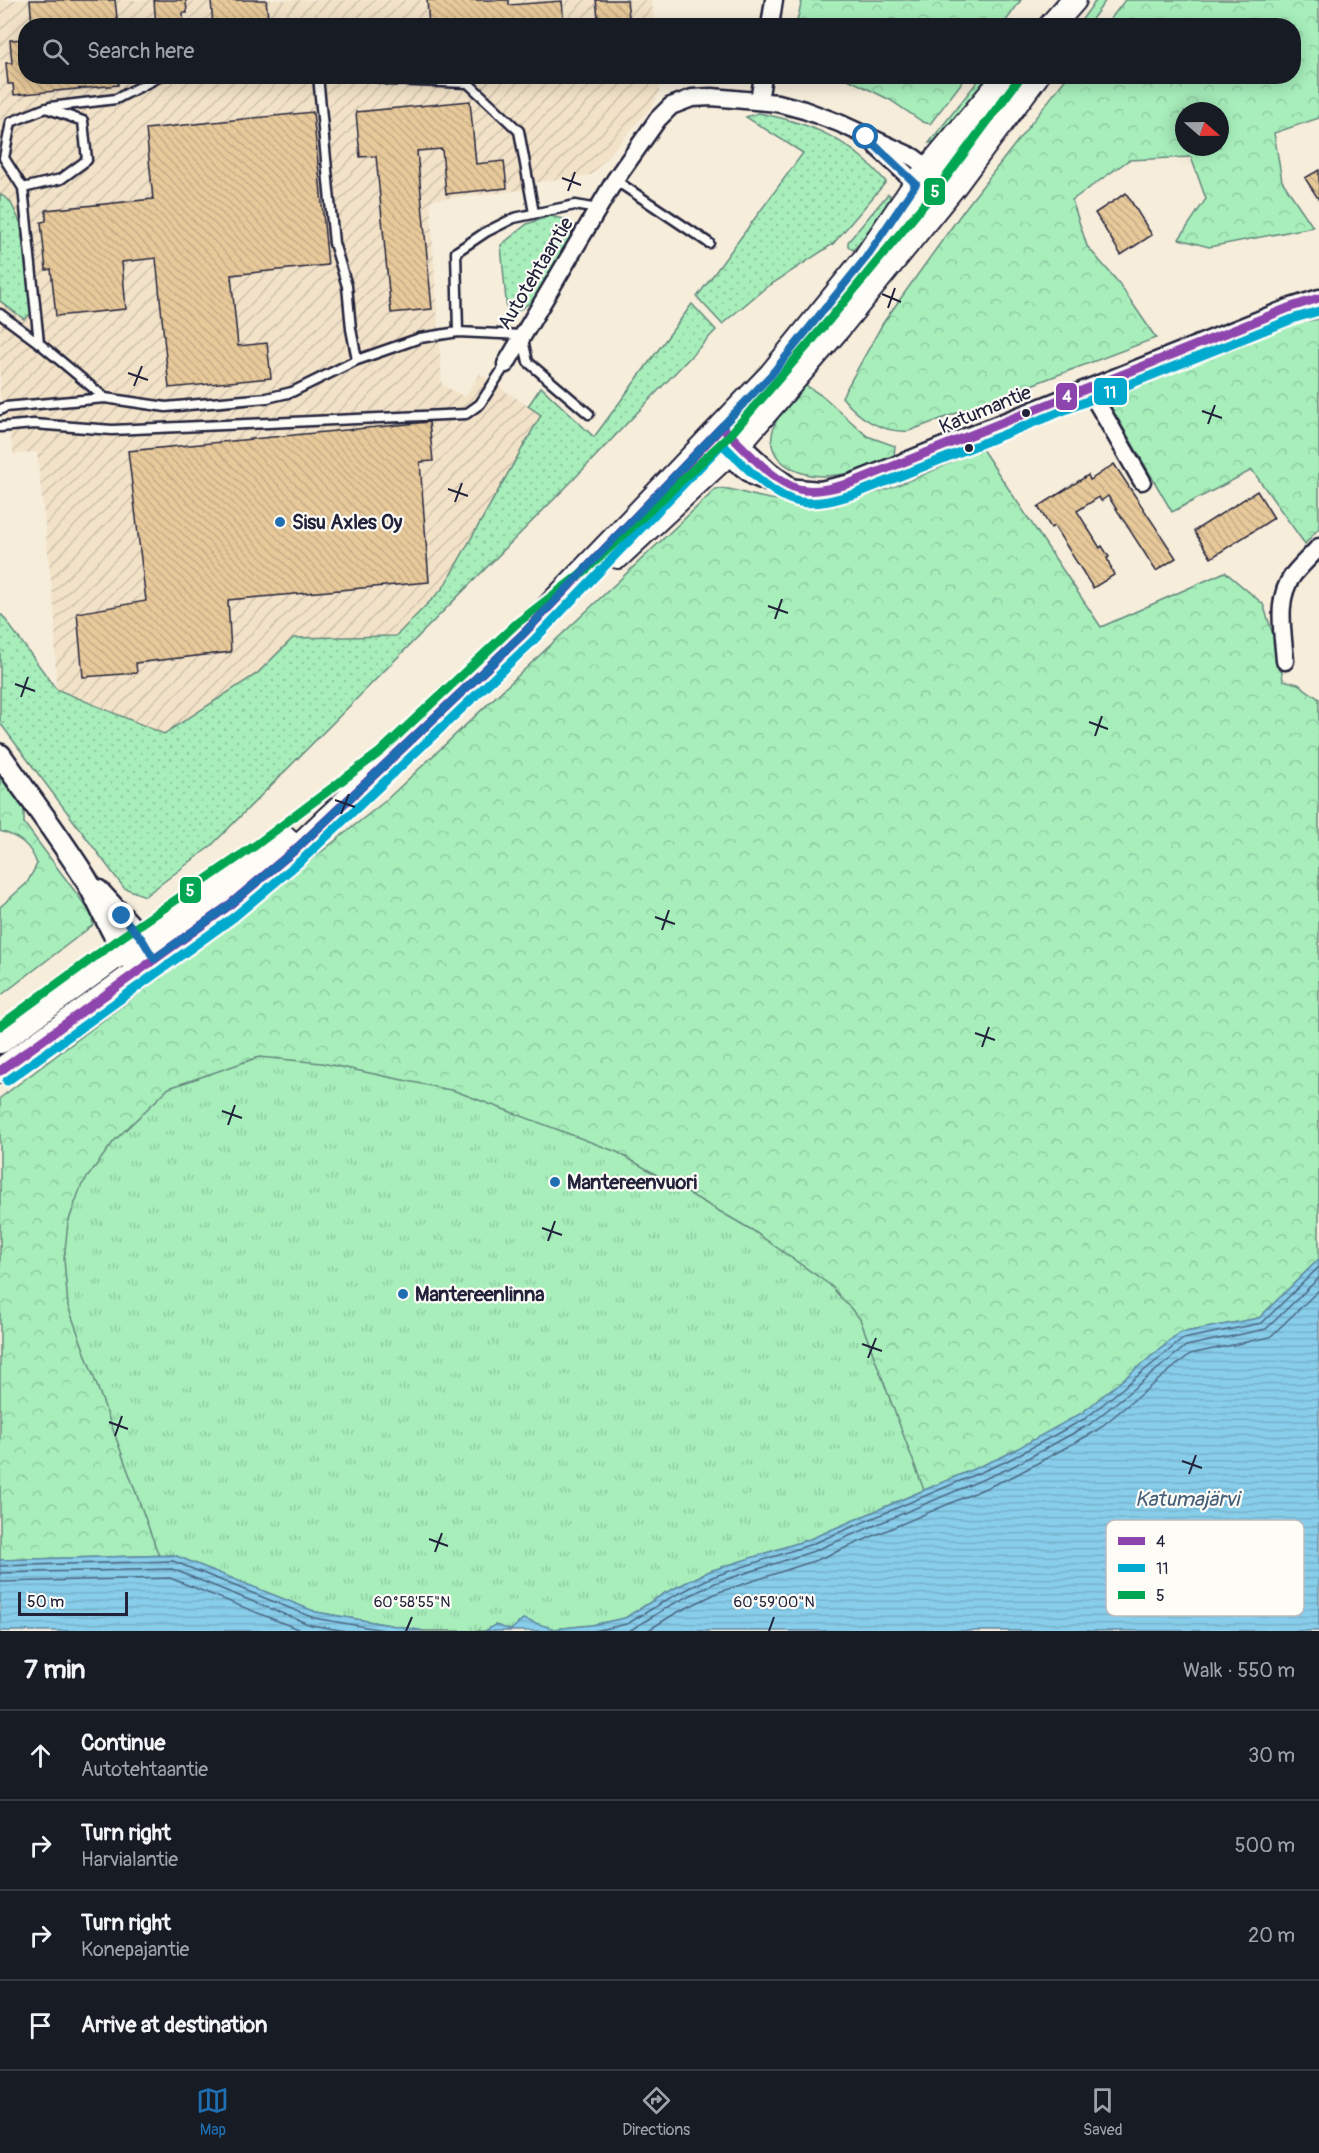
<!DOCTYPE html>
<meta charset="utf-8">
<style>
body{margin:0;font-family:Pangolin,sans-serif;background:#242831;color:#f1f3f6}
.compass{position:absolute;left:1175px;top:102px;width:54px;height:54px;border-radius:50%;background:#171b24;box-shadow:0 3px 15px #0003;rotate:110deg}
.scale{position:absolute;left:18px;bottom:15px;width:110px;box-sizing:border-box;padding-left:6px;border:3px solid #22223b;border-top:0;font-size:16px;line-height:21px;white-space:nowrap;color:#22223b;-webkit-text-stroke:4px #fdfcf7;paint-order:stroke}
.stop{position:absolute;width:18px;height:18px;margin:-14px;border:4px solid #1f6fb2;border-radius:50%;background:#fff}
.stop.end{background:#1f6fb2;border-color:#fff;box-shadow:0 2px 6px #0008}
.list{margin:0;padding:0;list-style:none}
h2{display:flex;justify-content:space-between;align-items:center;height:78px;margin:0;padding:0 24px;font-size:26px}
h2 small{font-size:20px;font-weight:400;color:#9ea1a6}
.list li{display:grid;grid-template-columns:39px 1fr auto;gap:18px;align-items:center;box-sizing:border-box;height:90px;padding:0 24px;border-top:2px solid #363941}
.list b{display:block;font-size:22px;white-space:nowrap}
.list p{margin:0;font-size:20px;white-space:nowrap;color:#9ea1a6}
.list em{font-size:20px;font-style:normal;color:#9ea1a6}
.icon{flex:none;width:33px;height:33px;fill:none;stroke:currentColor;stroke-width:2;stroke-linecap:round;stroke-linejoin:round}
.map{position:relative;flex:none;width:1319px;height:1631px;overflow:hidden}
.search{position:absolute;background:#171b24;box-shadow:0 3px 15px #0003;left:18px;right:18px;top:18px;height:66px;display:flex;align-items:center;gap:15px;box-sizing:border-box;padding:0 21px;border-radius:24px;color:#9ea1a6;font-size:22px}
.sheet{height:438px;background:#171b24}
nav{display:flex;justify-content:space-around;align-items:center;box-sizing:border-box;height:84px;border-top:2px solid #363941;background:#171b24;font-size:16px;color:#9ea1a6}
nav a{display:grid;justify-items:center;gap:3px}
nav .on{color:#1f6fb2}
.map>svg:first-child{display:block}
.industrial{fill:url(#industrial-furrows)}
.grass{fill:url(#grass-dots);stroke:#64887b;stroke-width:1.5}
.forest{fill:url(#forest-crowns);stroke:#64887b;stroke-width:1.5;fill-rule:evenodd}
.park{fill:url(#park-tufts);stroke:#64887b;stroke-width:1.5}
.water{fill:url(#water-rules);stroke:#5f89a4;stroke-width:1.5}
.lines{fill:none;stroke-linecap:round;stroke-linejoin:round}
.shore{stroke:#4b6681;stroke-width:1.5}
.building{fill:url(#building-back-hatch);stroke:#22223b;stroke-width:1.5}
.service-casing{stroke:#22223b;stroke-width:13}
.minor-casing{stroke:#22223b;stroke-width:21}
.tertiary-casing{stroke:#22223b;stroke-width:26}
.secondary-casing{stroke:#22223b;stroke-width:28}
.service{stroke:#fdfcf7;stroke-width:8}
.minor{stroke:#fdfcf7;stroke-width:16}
.tertiary{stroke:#fdfcf7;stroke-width:21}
.secondary{stroke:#fdfcf7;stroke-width:24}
.bus-1-casing{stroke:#fdfcf7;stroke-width:14}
.bus-2-casing{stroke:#fdfcf7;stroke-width:14}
.bus-3-casing{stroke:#fdfcf7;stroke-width:14}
.bus-1{stroke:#8e44ad;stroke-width:9}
.bus-2{stroke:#00a9ce;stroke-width:9}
.bus-3{stroke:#00a651;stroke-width:9}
.route{stroke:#1f6fb2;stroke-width:8}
.ticks{fill:none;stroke:#22223b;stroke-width:2}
.bus-dot{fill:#22223b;stroke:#fdfcf7;stroke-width:2}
.poi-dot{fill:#1f6fb2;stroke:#fdfcf7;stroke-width:2}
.labels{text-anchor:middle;stroke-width:4.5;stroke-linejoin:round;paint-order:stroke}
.street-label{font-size:20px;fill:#22223b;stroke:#fdfcf7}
.poi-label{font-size:20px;font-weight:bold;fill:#22223b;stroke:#fdfcf7;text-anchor:start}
.water-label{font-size:21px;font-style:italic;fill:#465e78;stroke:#fdfcf7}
.key{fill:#fdfcf7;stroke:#bbbbbf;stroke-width:1.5}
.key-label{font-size:16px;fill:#22223b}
.ticks-label{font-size:15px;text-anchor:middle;fill:#22223b;stroke:#fdfcf7;stroke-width:4.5;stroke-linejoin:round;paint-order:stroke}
.line-badge{stroke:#fdfcf7;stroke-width:2}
.badge-label{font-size:16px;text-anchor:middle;font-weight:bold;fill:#fff}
</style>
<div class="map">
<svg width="1319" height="1631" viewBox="0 0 1319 1631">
<defs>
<pattern id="industrial-furrows" width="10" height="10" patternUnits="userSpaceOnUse" patternTransform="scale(1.5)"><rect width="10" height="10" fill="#f2e2c8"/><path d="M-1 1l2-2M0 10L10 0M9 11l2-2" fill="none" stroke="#cfc2ad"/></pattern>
<pattern id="grass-dots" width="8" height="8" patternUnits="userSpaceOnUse" patternTransform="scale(1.5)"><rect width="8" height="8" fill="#a7eebb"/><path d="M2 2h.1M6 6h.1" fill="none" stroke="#8fcca2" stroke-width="1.8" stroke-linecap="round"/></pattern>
<pattern id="forest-crowns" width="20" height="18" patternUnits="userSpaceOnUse" patternTransform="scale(1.5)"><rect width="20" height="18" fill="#a7eebb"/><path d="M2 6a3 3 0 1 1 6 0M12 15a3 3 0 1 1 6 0" fill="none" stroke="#8fcca2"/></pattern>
<pattern id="park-tufts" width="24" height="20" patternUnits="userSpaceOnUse" patternTransform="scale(1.5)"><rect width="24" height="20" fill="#a7eebb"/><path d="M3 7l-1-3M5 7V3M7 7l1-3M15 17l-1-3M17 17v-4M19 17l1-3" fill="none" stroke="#8fcca2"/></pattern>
<pattern id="water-rules" width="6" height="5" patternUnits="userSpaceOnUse" patternTransform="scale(1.5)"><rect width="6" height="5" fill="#88cdea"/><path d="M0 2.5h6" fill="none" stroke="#75b0ca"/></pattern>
<pattern id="building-back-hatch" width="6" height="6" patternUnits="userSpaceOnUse" patternTransform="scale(1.5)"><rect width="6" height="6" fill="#e7c99a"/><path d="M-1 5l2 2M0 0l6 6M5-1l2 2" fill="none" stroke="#c6ac86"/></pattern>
</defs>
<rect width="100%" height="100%" fill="#f6eddb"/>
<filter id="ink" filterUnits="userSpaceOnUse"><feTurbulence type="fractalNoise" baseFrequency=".0167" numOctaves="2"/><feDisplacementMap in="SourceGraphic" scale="12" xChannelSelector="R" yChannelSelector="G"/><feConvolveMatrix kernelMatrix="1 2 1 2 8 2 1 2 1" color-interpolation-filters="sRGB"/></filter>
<g filter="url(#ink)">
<path class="industrial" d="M0 0H651L655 25 26 26V76L660 77 659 91 653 105 591 175 524 184 523 190 430 200 442 385 465 397 480 374 541 415 443 588 396 636 292 638 258 673 164 734 56 689 55 617 37 452 14 454 0 395Z"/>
<path class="grass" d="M1096 0H1106L1088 25H1078Z
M981 77H989L941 136 935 142 929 143Z
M758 113C811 123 850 139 886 182L833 244 764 289 722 324 697 297 803 153 746 117Z
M0 194 10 201 21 224 31 314 24 319 0 301Z
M888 194 890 195C887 216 868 236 853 250L848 246V242Z
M550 216 568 220 573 231 537 298 513 314 507 312 501 245 527 224Z
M692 304 716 330 572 481 211 846 145 896 124 888 0 723V615H2L56 689 164 734 258 673 293 638 396 636 443 588 541 415 528 406 541 387 594 437Z"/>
<path class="forest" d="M802 0H1021L1003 25H796Z
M1125 0H1319V118L1274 133 1282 181 1313 227 1209 247 1179 239 1206 199 1191 157 1129 160 1072 200 1087 246 1118 282 1156 338 909 431C882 433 858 418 842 397L883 323 964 210 1067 77 1294 76V26L1106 25ZM1184 111H1220V147H1184Z
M844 77H966L930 124 923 122 890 100Z
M1319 319V528L1305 544 1252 470 1172 512 1107 400 1292 324Z
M802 383 824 397 867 436 895 446 894 456C876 464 857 473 837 475 822 477 804 476 791 468 751 446 782 408 802 383Z
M982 449 1101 627 1225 572 1263 604 1280 656 1283 680 1298 684 1319 699V1259L1259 1318 1180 1333 1082 1413 1004 1456 810 1539 710 1571 625 1618 511 1630 495 1625 485 1631H424L174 1555 0 1560V1098L219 933 384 802 716 489C730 487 739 492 752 495 770 500 789 502 807 503 863 507 930 471 982 449Z
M0 777 24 809V823L91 913 93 925 0 996V907L27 883 37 864C30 844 19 837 0 831Z"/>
<path class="park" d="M259 1057 322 1063 455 1091 617 1152 752 1230 830 1285 860 1319 924 1490 810 1539 710 1571 665 1593 625 1618 592 1625 553 1629 523 1619 511 1630 495 1625 485 1631H424L316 1612 174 1555 159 1556 68 1306 64 1259 68 1223 81 1186 114 1141 169 1088Z"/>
<path class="water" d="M1319 1259V1631H485L495 1625 511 1630 523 1619 554 1629 592 1625 625 1618 665 1593 710 1571 810 1539 1004 1456 1082 1413 1180 1333 1259 1318Z
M174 1555 316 1612 424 1631H0V1560Z"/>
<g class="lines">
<path class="shore" d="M0 1566 173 1561 314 1618 389 1631
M0 1573 172 1569 311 1625 346 1631
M0 1582 170 1578 303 1631
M594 1631 627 1624 668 1599 712 1577 812 1544 1007 1461 1086 1418 1183 1339 1262 1323 1319 1267
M629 1631 671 1605 715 1583 814 1551 1010 1468 1090 1424 1186 1346 1266 1329 1319 1278
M647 1631 676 1613 719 1592 817 1560 1014 1476 1096 1431 1190 1354 1270 1337 1319 1290"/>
</g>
<path class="building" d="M30 0H115L118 26H32Z
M154 0H186L187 13H183L184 26H156Z
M211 0H266L269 26H213Z
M427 0H509V5L562 1 564 26H429Z
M596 0H627L630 26H599Z
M26 39V76H118V85L14 95 13 84H8L6 63H12L10 40Z
M470 101 476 164 504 161 507 188 446 194 442 149 417 151 432 309 391 313 376 156 360 157 356 112Z
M313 112 328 265 231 275 238 346 267 343 271 378 169 388 156 258 122 262 126 309 56 316 51 269 46 270 41 222 46 221V210L153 199 146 129Z
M1319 170V200L1305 178Z
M1126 193 1152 235 1121 255 1095 213Z
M429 422 433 461 420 462 429 582 228 600 231 652 136 663 137 673 83 677 77 613 146 601 128 451Z
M1114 464 1176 558 1156 571 1108 496 1101 501 1099 497 1077 511 1100 548 1102 546 1109 557 1107 558 1114 575 1093 588 1054 526 1051 528 1038 507 1088 475 1090 480Z
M1257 491 1274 518 1211 558 1194 531Z"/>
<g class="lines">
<defs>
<path id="service" d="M318 76 334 243 347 286 351 329 357 360
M372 76 390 80 468 83 519 131 534 213
M50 107 116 99 161 76
M615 180 709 243
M23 188 4 158 11 122 46 108 83 121 87 160 61 179 23 188 39 343
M0 314 39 343 105 398 166 407 267 398 292 392 357 360 420 338 458 332
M0 410 5 407 105 398
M589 414 528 362 522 335 458 332 456 252 486 232 514 218 575 205 598 209
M0 427 34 424 112 430 466 414 480 404 506 364"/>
<path id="minor" d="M770 26 774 0
M759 101 763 76
M876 146 938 204
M506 364 615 180 658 119 671 106 692 98 712 97 778 103 804 110 839 123 913 157 953 187
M1089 389 1142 481
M732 436 770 471 788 484
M719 450 754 477 776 486 820 490 851 483 1291 307 1319 298
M1285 661C1283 632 1275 599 1293 575 1301 565 1311 556 1319 547"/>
<path id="tertiary" d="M0 755C28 795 58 835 84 876 102 905 111 936 134 964
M98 891 142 939 150 951"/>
<path id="secondary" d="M1051 26 1074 0
M618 556 739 443 839 327 953 187 1036 76
M0 1041 123 951 197 902 285 838
M0 1071 227 907 296 849 524 633 771 375 865 259 916 184 1006 76"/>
</defs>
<use href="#service" class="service-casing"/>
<use href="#minor" class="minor-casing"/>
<use href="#tertiary" class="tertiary-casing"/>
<use href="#secondary" class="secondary-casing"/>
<use href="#service" class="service"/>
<use href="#minor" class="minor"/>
<use href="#tertiary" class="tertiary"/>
<use href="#secondary" class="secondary"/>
<defs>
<path id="bus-1" d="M0 1071 227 907 296 849 524 633 722 427C742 446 777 487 804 490 820 492 836 487 851 483L1291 307 1319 298"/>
<path id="bus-2" d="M7 1081 234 917 304 858 532 642 722 444C742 463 773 498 800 502 819 505 838 499 855 494L1295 318 1319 311"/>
<path id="bus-3" d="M0 1026 116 941 256 845 380 752 516 624 587 569 730 435 830 319 944 180 1021 76"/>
</defs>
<use href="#bus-1" class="bus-1-casing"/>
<use href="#bus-2" class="bus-2-casing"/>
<use href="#bus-3" class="bus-3-casing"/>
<use href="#bus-1" class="bus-1"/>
<use href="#bus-2" class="bus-2"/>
<use href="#bus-3" class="bus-3"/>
</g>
</g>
<g class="lines" filter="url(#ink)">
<path class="route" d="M122 916 142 939 154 959 227 907 296 849 524 633 771 375 865 259 916 184 866 137"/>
</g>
<path class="ticks" d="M562 178 581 185M568 191 575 172M882 294 901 302M888 308 895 288M128 373 148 380M134 386 142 366M1202 411 1222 418M1208 424 1215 405M448 489 468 496M455 502 462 483M768 606 788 613M775 619 782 599M15 684 35 691M21 697 28 677M1089 722 1108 729M1095 736 1102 716M335 800 355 807M341 814 349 794M655 917 675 924M662 930 669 910M975 1033 995 1040M982 1047 989 1027M222 1111 242 1118M228 1125 235 1105M542 1228 562 1235M548 1241 555 1221M862 1344 882 1351M868 1358 876 1338M109 1422 128 1429M115 1436 122 1416M1182 1461 1202 1468M1189 1474 1196 1455M429 1539 448 1546M435 1552 442 1533M406 1631 412 1617M769 1631 774 1617"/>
<g class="bus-dot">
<circle cx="1026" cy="413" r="5"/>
<circle cx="969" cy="448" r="5"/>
</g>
<g class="poi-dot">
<circle cx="280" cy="522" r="6"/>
<circle cx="555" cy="1182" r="6"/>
<circle cx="403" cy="1294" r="6"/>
</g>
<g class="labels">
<g class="street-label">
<text transform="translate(535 273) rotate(-59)" y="7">Autotehtaantie</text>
<text transform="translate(985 409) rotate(-22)" y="7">Katumantie</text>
</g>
<g class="poi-label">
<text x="292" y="529">Sisu Axles Oy</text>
<text x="567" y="1189">Mantereenvuori</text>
<text x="415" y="1301">Mantereenlinna</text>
</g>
<g class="water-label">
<text x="1187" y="1506">Katumajärvi</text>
</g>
</g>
<rect x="1106" y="1520" width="198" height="96" rx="9" class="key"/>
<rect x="1118" y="1537" width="27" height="8" fill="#8e44ad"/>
<rect x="1118" y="1564" width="27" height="8" fill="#00a9ce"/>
<rect x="1118" y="1591" width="27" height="8" fill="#00a651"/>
<g class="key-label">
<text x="1156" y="1547">4</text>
<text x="1156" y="1574">11</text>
<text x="1156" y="1601">5</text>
</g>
<g class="ticks-label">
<text x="412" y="1607">60°58'55"N</text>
<text x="774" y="1607">60°59'00"N</text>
</g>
<g class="line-badge">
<rect x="923" y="177" width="23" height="29" rx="6" fill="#00a651"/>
<rect x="1093" y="377" width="35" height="29" rx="6" fill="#00a9ce"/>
<rect x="1055" y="382" width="23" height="29" rx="6" fill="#8e44ad"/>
<rect x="179" y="876" width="23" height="28" rx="6" fill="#00a651"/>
</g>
<g class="badge-label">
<text x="935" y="197">5</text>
<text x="1110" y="398">11</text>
<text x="1067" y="402">4</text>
<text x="190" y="896">5</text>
</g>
</svg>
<svg class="compass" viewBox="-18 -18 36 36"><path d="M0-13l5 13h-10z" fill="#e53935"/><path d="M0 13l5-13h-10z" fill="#9ea1a6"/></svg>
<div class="scale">50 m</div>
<div class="stop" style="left:866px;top:137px"></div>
<div class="stop end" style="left:122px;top:916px"></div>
<div class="search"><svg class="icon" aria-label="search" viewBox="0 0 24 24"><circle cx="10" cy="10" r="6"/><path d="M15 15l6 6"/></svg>Search here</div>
</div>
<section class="sheet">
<h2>7 min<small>Walk · 550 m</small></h2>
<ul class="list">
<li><svg class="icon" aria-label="ahead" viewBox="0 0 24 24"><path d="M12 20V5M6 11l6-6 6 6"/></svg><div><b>Continue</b><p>Autotehtaantie</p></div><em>30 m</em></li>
<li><svg class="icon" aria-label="right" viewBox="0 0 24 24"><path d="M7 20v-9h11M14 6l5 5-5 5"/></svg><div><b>Turn right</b><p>Harvialantie</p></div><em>500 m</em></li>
<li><svg class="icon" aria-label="right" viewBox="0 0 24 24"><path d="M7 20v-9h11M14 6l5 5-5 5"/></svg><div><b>Turn right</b><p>Konepajantie</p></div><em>20 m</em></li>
<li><svg class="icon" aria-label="arrive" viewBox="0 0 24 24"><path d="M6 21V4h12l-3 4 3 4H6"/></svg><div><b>Arrive at destination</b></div></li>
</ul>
</section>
<nav>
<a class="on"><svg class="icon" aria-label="map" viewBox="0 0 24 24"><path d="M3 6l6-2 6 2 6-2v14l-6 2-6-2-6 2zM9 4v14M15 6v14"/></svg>Map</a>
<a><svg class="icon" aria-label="directions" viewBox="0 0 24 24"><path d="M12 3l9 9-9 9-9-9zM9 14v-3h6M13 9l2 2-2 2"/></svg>Directions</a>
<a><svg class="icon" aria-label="saved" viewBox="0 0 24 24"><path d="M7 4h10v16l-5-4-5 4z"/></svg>Saved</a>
</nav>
